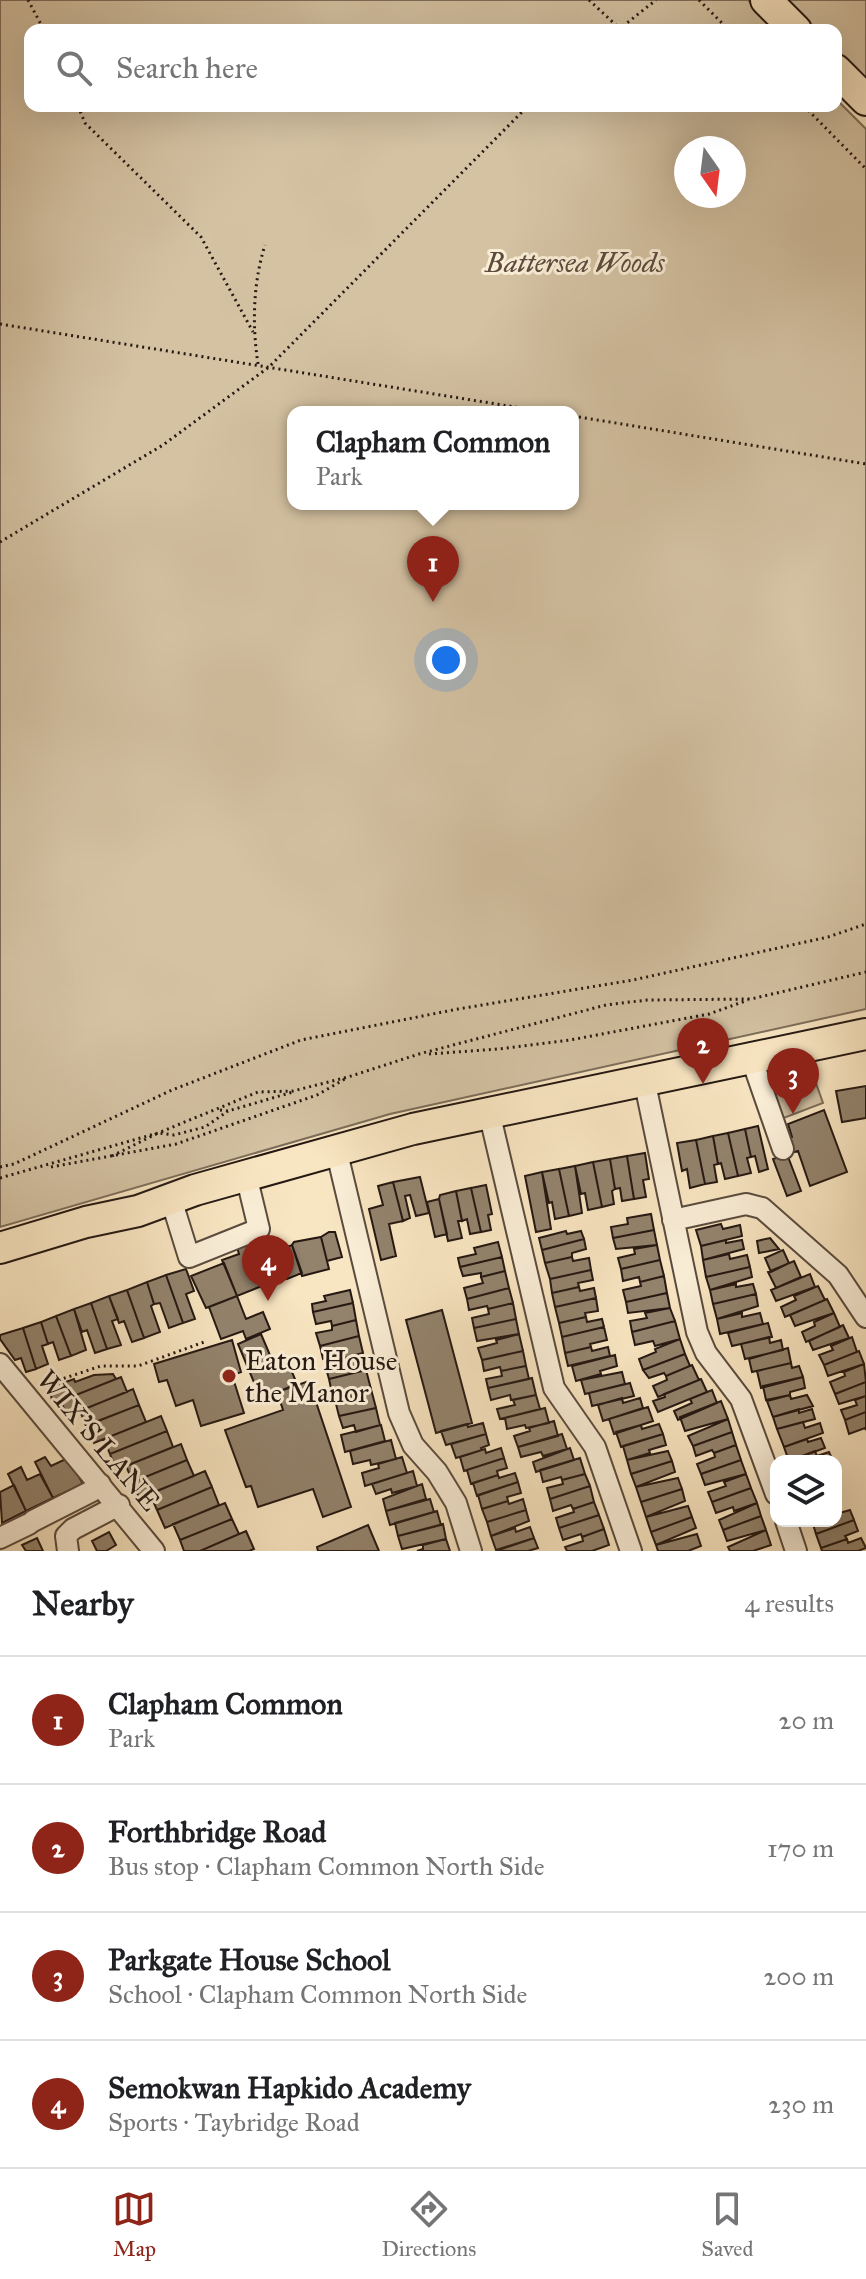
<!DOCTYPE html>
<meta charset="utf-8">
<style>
body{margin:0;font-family:"IM FELL Great Primer",serif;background:#f2f2f2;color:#202124}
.controls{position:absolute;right:24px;bottom:24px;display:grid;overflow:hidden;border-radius:16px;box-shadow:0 8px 32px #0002}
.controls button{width:72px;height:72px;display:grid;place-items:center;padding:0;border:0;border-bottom:2px solid #e0e0e0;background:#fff;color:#202124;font:40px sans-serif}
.compass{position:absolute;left:674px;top:136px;width:72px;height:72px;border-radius:50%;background:#fff;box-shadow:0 8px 32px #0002;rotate:166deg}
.you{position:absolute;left:446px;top:660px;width:28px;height:28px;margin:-20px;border:6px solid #fff;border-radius:50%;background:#1a73e8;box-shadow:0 0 0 12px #1a73e833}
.badge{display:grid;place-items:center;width:52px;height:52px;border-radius:50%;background:#8f2418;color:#fff;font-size:26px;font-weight:700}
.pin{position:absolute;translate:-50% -66px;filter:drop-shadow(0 2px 4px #0008)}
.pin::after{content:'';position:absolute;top:42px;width:28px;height:24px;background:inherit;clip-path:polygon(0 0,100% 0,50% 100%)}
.popup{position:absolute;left:287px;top:406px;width:292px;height:104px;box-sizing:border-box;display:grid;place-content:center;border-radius:16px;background:#fff;filter:drop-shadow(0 2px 6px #0005);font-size:26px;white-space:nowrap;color:#757577}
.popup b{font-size:30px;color:#202124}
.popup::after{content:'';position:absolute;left:50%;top:100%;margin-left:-16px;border:16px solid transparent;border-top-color:#fff}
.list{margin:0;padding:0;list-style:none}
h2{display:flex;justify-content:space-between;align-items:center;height:104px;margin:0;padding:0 32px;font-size:34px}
h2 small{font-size:26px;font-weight:400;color:#757577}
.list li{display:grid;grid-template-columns:52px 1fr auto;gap:24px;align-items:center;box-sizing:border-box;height:128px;padding:0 32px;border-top:2px solid #e0e0e0}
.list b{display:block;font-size:30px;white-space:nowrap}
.list p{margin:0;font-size:26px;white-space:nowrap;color:#757577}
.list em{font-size:26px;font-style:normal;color:#757577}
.icon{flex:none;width:44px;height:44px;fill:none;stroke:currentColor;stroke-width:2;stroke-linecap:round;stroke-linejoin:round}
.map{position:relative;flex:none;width:866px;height:1551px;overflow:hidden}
.search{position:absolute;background:#fff;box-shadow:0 8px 32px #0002;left:24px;right:24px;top:24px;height:88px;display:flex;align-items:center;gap:20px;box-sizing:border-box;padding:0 28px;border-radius:16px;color:#757577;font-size:30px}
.sheet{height:616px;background:#fff}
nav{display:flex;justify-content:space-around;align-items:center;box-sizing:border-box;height:112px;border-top:2px solid #e0e0e0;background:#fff;font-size:22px;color:#757577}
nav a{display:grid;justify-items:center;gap:4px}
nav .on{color:#8f2418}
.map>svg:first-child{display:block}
.green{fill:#d4c2a3;stroke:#7c6d5a;stroke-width:2;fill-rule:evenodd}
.building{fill:#93836d;stroke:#251812;stroke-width:2}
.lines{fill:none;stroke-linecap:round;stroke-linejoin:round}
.minor-casing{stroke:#5a4b3e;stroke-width:24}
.highway-casing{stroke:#251812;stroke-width:34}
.path{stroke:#251812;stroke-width:3;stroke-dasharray:2 4;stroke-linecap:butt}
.minor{stroke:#faeed7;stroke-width:20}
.highway{stroke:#f8e5c1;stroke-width:30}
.poi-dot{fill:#8f2418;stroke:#faeed7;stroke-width:3}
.labels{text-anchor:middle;stroke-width:6;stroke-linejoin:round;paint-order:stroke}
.park-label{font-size:28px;font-style:italic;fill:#5a4b3e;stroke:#faeed7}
.poi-label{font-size:28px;fill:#251812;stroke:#faeed7;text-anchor:start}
.street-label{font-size:28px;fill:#251812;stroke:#faeed7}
</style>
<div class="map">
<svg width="866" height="1551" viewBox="0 0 866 1551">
<rect width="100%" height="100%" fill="#f8e5c1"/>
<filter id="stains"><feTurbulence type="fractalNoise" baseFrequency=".0025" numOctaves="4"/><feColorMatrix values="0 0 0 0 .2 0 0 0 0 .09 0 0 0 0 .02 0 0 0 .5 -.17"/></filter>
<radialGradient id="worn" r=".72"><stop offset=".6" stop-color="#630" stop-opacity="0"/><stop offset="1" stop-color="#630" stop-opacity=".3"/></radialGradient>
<path class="green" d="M0 0H748L775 30H30V106H836V99L866 129V1009L390 1114 0 1227ZM686 148H734V196H686ZM293 412H573V504H293Z
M785 0H866V82L836 52V30H814Z
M812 1072 823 1103 781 1119 769 1088Z"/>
<path class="building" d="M866 1086V1118L842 1122 836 1091Z
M824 1110 847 1172 810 1186 798 1151 791 1153 786 1140 792 1137 788 1124Z
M758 1126 768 1169 759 1172 755 1156 751 1157 745 1129Z
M745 1129 751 1157 747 1158 751 1173 738 1176 728 1133Z
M728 1133 738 1176 725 1179 721 1163 718 1164 713 1136Z
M713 1136 718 1164 714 1165 717 1182 705 1184 696 1140Z
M696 1140 705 1184 690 1188 687 1169 682 1171 677 1143Z
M645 1153 649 1179 643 1180 646 1197 634 1199 627 1156Z
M787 1154 801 1191 787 1196 773 1159Z
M627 1156 634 1199 622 1201 620 1188 615 1189 610 1159Z
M610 1159 615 1189 612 1191 614 1204 602 1207 593 1162Z
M593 1162 602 1207 588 1210 585 1193 581 1194 575 1166Z
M575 1166 582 1213 569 1216 559 1169Z
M559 1169 569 1216 555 1219 552 1202 549 1203 542 1172Z
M542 1172 551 1229 536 1232 525 1176Z
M420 1177 429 1213 416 1216 410 1195 405 1196 410 1218 403 1221 393 1182Z
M393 1182 403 1221 389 1224 396 1256 381 1260 369 1209 383 1205 378 1186Z
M486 1185 492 1214 488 1215 491 1230 481 1232 471 1188Z
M471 1188 481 1232 470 1234 467 1219 462 1221 456 1191Z
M456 1191 462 1221H458L462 1238 448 1241 439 1199 440 1195Z
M439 1199 447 1234 435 1237 427 1202Z
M651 1214 654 1230 613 1238 611 1227 628 1224 627 1218Z
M721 1224 723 1229 740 1225 742 1236 701 1246 696 1230Z
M654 1230 657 1245 616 1249 613 1238Z
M566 1231 567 1234 581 1231 584 1239 542 1250 539 1238Z
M329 1232H335L342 1257 327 1261 321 1237Z
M321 1237 329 1269 302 1276 292 1245 294 1242Z
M770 1238 779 1249 759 1253 757 1241Z
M584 1239 586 1249 572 1253V1257L545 1263 542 1250Z
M726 1240V1243L742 1240 744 1249 703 1260 701 1246Z
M270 1241 284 1277 237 1296 222 1260 239 1254 237 1247 246 1244 248 1249Z
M498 1242 502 1257 460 1267 458 1258 476 1254 474 1248Z
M292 1245 302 1273 287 1279 277 1251Z
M657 1245 660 1260 621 1269 618 1258 635 1254 634 1249Z
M783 1250 789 1263 771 1272 765 1258Z
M729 1254 730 1259 747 1255 750 1267 706 1277 703 1260Z
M502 1257 505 1271 481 1277V1273L463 1276 460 1267Z
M572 1257 573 1261 589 1258 591 1270 550 1279 545 1263Z
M660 1260 664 1276 640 1282 639 1277 623 1281 621 1269Z
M794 1261 801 1277 776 1288 768 1272Z
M224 1263 237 1296 206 1308 191 1276Z
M750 1267 752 1277 710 1290 706 1277Z
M186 1269 194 1291 186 1294 195 1319 183 1323 166 1275Z
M591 1270 593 1280 578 1283 579 1287 552 1293 550 1279Z
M505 1271 509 1288 467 1299 464 1288 483 1283 481 1277Z
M810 1274 815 1287 776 1301 771 1290Z
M166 1275 183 1323 169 1328 160 1303 154 1304 147 1282Z
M664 1276 667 1293 626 1302 623 1290 641 1286 640 1282Z
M147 1282 154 1304 151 1306 160 1332 144 1338 127 1290Z
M736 1284V1287L753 1284 756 1294 713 1304 710 1290Z
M818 1286 825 1300 785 1317 781 1307 796 1300 794 1296Z
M579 1287 580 1291 594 1288 596 1298 555 1307 552 1293Z
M509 1288 513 1303 488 1309 487 1306 469 1310 467 1299Z
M127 1290 144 1338 132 1342 124 1321 119 1323 109 1296Z
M350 1290 353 1303 313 1312 312 1304 326 1301 324 1296Z
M667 1293 670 1308 628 1313 626 1302Z
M756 1294 758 1306 717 1319 713 1304Z
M109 1296 118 1319 112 1321 121 1345 107 1349 91 1303Z
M237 1296 246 1319 263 1312 270 1329 246 1339 243 1331 221 1339 209 1307Z
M596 1298 598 1311 585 1313 586 1317 559 1323 555 1307Z
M827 1299 834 1313 795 1326 790 1315Z
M91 1303 107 1349 95 1353 87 1330 82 1332 74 1309Z
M353 1303 356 1320 332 1326 331 1321 316 1324 313 1312Z
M513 1303 516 1319 474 1328 472 1318 489 1314 488 1309Z
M670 1308 675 1321 632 1332 630 1321 647 1318 645 1313Z
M74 1309 86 1350 71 1356 56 1316Z
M442 1310 472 1423 436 1433 406 1320Z
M742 1313V1317L760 1313 763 1324 720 1334 717 1319Z
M834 1313 840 1327 806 1342 802 1332 815 1326 814 1322Z
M56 1316 71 1356 59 1360 53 1342 48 1344 41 1322Z
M586 1317 587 1322 602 1319 604 1327 562 1337 559 1323Z
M516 1319 519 1334 477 1341 474 1328Z
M356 1320 359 1336 320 1346 316 1333 332 1330V1326Z
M675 1321 680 1339 655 1346 653 1341 635 1345 632 1332Z
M41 1322 48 1344 42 1346 48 1364 36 1369 23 1328Z
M768 1323 772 1337 732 1346 728 1333Z
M843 1325 849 1338 813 1350 809 1341Z
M604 1327 607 1340 590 1344 591 1347 565 1353 562 1337Z
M23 1328 36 1369 26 1372 21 1358 15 1360 0 1339V1335Z
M261 1334 272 1360 285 1355 297 1384 261 1399 238 1344Z
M519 1334 523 1351 482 1360 478 1348 497 1343 496 1340Z
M359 1336 363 1353 340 1359 339 1355 323 1359 320 1346Z
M769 1337 770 1343 781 1340 783 1350 745 1359 741 1344Z
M852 1337 857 1352 824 1365 819 1355 833 1350 831 1346Z
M680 1339 685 1354 643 1370 639 1359 656 1352 655 1349Z
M232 1340 241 1372 232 1375 244 1413 201 1426 193 1400 176 1406 167 1380 159 1382 154 1364Z
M591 1347 592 1351 608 1347 610 1356 568 1366 565 1353Z
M788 1348 791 1363 752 1372 749 1359Z
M523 1351 526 1366 501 1371 500 1367 484 1371 482 1360Z
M859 1351 864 1364 828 1376 824 1365Z
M363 1353 366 1370 329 1379 326 1368 342 1364 340 1359Z
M685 1354 690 1366 666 1376 664 1373 649 1378 643 1370Z
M615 1355 617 1366 600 1371 601 1374 576 1381 572 1366Z
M791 1363 792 1368 799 1366 803 1377 761 1388 757 1371Z
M864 1364 866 1382 835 1394 830 1382 845 1376 844 1372Z
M692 1365 699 1380 658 1397 653 1386 667 1380 666 1376Z
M526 1366 529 1379 488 1388 486 1379 502 1376 501 1371Z
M366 1370 371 1389 350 1393 349 1390 332 1393 329 1379Z
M622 1372 625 1384 585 1394 581 1380Z
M113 1374 116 1379 56 1403 55 1399 52 1400 49 1388 74 1379 75 1382 94 1375Z
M121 1377 127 1392 67 1416 61 1401Z
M803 1377 805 1388 790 1392V1395L766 1400 763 1386Z
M532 1378 536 1395 511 1400 510 1395 491 1400 488 1388Z
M701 1379 707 1392 658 1412 653 1401 665 1397 664 1394Z
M309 1381 351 1507 323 1517 313 1489 258 1507 251 1486 246 1487 225 1430 283 1410 277 1392Z
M866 1382V1396L839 1404 835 1394Z
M630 1383 634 1396 592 1406 589 1393Z
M133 1389 139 1405 86 1426 80 1411Z
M371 1389 376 1408 339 1416 336 1404 351 1400 350 1393Z
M712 1390 717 1403 678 1420 674 1411 692 1403 690 1399Z
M536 1395 540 1409 500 1419 497 1409 515 1405 513 1400Z
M790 1395 791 1399 807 1395 813 1406 773 1417 767 1401Z
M866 1396V1412L845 1420 841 1410 857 1405 855 1400Z
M622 1398 623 1403 640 1398 643 1408 603 1421 598 1405Z
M721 1401 728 1419 685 1431 680 1417Z
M139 1405 146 1422 94 1443 87 1425Z
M648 1407 653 1421 614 1434 609 1419Z
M376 1408 380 1425 356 1432 354 1425 343 1428 339 1416Z
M545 1408 549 1423 526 1428 525 1425 507 1429 505 1418Z
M799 1409V1413L812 1409 815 1419 777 1429 773 1417Z
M866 1412V1430L865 1428 849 1434 845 1420Z
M161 1416 167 1431 110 1454 104 1439Z
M728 1419 732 1432 693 1446 688 1436Z
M554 1421 558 1436 518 1447 514 1436 530 1431 529 1428Z
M803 1422 805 1428 820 1423 823 1433 784 1447 777 1429Z
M483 1423 486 1434 446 1445 441 1431 467 1424 468 1427Z
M659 1424 663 1434 621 1447 616 1432 641 1425 642 1429Z
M381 1425 385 1441 345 1452 341 1435Z
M167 1431 173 1447 116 1470 110 1454Z
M732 1432 736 1445 714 1453 712 1450 696 1456 693 1446Z
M486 1434 489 1445 481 1448 482 1450 456 1458 451 1444Z
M562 1434 567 1449 543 1456 541 1452 521 1457 518 1447Z
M663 1434 666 1445 649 1450 650 1453 627 1460 623 1446Z
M821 1438 825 1448 789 1461 784 1447 807 1439 808 1442Z
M391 1440 396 1459 371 1465 370 1460 353 1464 350 1451Z
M181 1444 187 1460 133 1482 126 1466Z
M736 1445 741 1460 701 1474 697 1464 715 1457 714 1453Z
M501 1448 504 1458 464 1471 460 1457 485 1449 486 1453Z
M570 1448 574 1460 536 1472 533 1462Z
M668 1451 672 1461 631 1474 627 1460Z
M815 1451 817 1456 829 1452 833 1461H789Z
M45 1457 51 1466 68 1458 83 1484 53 1498 35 1462Z
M402 1457 407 1473 365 1486 362 1473 379 1468 378 1464Z
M504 1458 507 1468 497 1471 498 1475 471 1484 467 1470Z
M580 1458 585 1474 562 1480 561 1477 543 1482 540 1470Z
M187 1460 194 1476 139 1498 133 1482Z
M741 1460 746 1474 705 1485 701 1474Z
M672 1461 675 1472 636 1487 631 1474Z
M21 1467 27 1480 40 1474 53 1498 26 1511 8 1474Z
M205 1471 212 1487 157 1510 150 1494Z
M413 1471 417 1486 392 1493 391 1489 376 1494 372 1484Z
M515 1473 518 1482 477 1496 473 1483 498 1475 499 1478Z
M585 1474 590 1486 550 1499 547 1488 563 1484 562 1480Z
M746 1474 751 1488 712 1502 708 1492 726 1486 724 1482Z
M678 1478 682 1489 641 1502 636 1487Z
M518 1482 521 1493 507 1497 508 1501 482 1509 478 1495Z
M422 1484 426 1499 386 1511 383 1499Z
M14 1485 26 1511 2 1523 0 1492Z
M590 1486 594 1502 573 1509 571 1505 553 1511 550 1499Z
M212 1487 219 1505 165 1528 157 1510Z
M751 1488 757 1503 734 1511 733 1507 716 1513 712 1502Z
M682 1489 685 1501 646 1517 641 1502Z
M430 1499 434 1512 390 1525 386 1511Z
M523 1499 526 1510 487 1522 482 1509 508 1501 509 1504Z
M594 1502 599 1515 559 1528 556 1518 574 1512 573 1509Z
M225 1503 232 1519 180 1540 173 1524Z
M757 1503 761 1516 723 1530 719 1520Z
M688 1506 692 1517 651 1532 646 1517Z
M526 1510 529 1521 491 1536 487 1522Z
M850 1510 854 1520 816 1534 812 1521H836V1514Z
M437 1511 441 1525 398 1536 395 1523Z
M599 1515 604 1529 582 1537 581 1534 563 1540 559 1528Z
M761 1516 766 1530 727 1541 723 1530Z
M692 1517 696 1528 656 1545 651 1532Z
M232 1519 239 1534 200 1551H184L180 1540Z
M854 1520 858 1531 845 1536 847 1539 821 1548 816 1534Z
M443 1524 446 1539 402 1549 398 1536Z
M368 1525 379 1551H318L317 1547Z
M530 1527 534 1538 496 1550 491 1536 515 1528 516 1532Z
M604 1529 609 1545 592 1551H567L565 1547 583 1541 582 1537Z
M766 1530 771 1545 753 1551H730L728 1547Z
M246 1531 254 1549 249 1551H200Z
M109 1532 116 1545 106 1551H97L92 1541Z
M697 1534 701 1546 688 1551H658L656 1545Z
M37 1538 43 1551H26L22 1545Z
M534 1538 538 1548 528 1551H496Z
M861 1538 866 1548 858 1551H822L821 1548 847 1539 848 1543Z
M446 1539 450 1551H417L423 1549V1545Z"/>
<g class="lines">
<defs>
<path id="minor" d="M751 1057 783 1149
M644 1079 697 1332 706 1353 741 1399 776 1494
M489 1112 554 1388 595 1447 631 1551
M336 1149 399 1413 413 1445 437 1472 456 1503 471 1551
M171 1199 189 1257 259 1229 246 1175
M673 1220 746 1204 762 1208 838 1275 866 1317
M0 1364 154 1551
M33 1521 92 1491 100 1484
M786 1521 796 1551
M0 1538 29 1524
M68 1551 66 1536 73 1529 119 1505"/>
<path id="highway" d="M766 0 796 30
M836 70 866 100
M0 1248 86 1222 138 1211 195 1190 413 1129 866 1034"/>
</defs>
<use href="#minor" class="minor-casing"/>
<use href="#highway" class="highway-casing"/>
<path class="path" d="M28 0 44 30
M589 0 618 27
M699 0 729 30
M618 30 656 0
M78 106 85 123 201 237 253 332
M804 106 866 169
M0 324 546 412
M258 364C252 325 253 283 265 245
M573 416 866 464
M0 542 163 445 269 367 528 106
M429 1054 498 1049 570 1040 709 1014 748 1000
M220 1110 228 1111 293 1092
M112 1156 158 1133 174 1135 205 1127 228 1111
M0 1167 14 1164 172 1090 301 1040 458 1009 633 980 828 937 866 924
M51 1167 176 1144 317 1095 345 1079
M0 1178 158 1133 258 1092 293 1091 348 1077 419 1054 606 1005 647 1000 751 999 866 972
M41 1386 101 1366H138L207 1341"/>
<use href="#minor" class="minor"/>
<use href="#highway" class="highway"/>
</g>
<circle class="poi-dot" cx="229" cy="1376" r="8"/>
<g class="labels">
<g class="park-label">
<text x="575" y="272">Battersea Woods</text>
</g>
<g class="poi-label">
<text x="245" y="1370">Eaton House<tspan x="245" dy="32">the Manor</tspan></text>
</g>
<g class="street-label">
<text transform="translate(99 1440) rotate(50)" y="10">WIX'S LANE</text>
</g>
</g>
<rect width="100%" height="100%" filter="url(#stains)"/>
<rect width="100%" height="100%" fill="url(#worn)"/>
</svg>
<div class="controls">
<button><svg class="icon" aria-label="layers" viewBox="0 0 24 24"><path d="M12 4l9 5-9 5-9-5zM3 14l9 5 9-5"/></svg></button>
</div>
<svg class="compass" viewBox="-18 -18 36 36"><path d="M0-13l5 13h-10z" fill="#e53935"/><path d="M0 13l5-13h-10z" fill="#757577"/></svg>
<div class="you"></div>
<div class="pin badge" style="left:433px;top:602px">1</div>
<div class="popup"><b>Clapham Common</b>Park</div>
<div class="pin badge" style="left:703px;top:1084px">2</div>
<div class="pin badge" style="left:793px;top:1114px">3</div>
<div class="pin badge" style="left:268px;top:1301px">4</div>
<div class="search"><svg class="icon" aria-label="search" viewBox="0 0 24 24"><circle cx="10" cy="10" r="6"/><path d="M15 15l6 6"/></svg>Search here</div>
</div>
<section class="sheet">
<h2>Nearby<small>4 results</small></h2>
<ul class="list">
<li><span class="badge">1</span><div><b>Clapham Common</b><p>Park</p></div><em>20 m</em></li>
<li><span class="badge">2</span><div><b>Forthbridge Road</b><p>Bus stop · Clapham Common North Side</p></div><em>170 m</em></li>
<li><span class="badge">3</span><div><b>Parkgate House School</b><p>School · Clapham Common North Side</p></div><em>200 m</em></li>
<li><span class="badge">4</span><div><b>Semokwan Hapkido Academy</b><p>Sports · Taybridge Road</p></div><em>230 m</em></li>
</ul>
</section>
<nav>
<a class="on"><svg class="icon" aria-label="map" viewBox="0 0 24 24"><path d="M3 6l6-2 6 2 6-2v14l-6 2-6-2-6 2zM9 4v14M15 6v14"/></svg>Map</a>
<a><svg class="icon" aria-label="directions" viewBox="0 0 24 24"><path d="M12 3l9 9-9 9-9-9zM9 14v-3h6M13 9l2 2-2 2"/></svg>Directions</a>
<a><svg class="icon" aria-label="saved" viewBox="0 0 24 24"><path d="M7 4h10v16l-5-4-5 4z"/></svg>Saved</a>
</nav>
